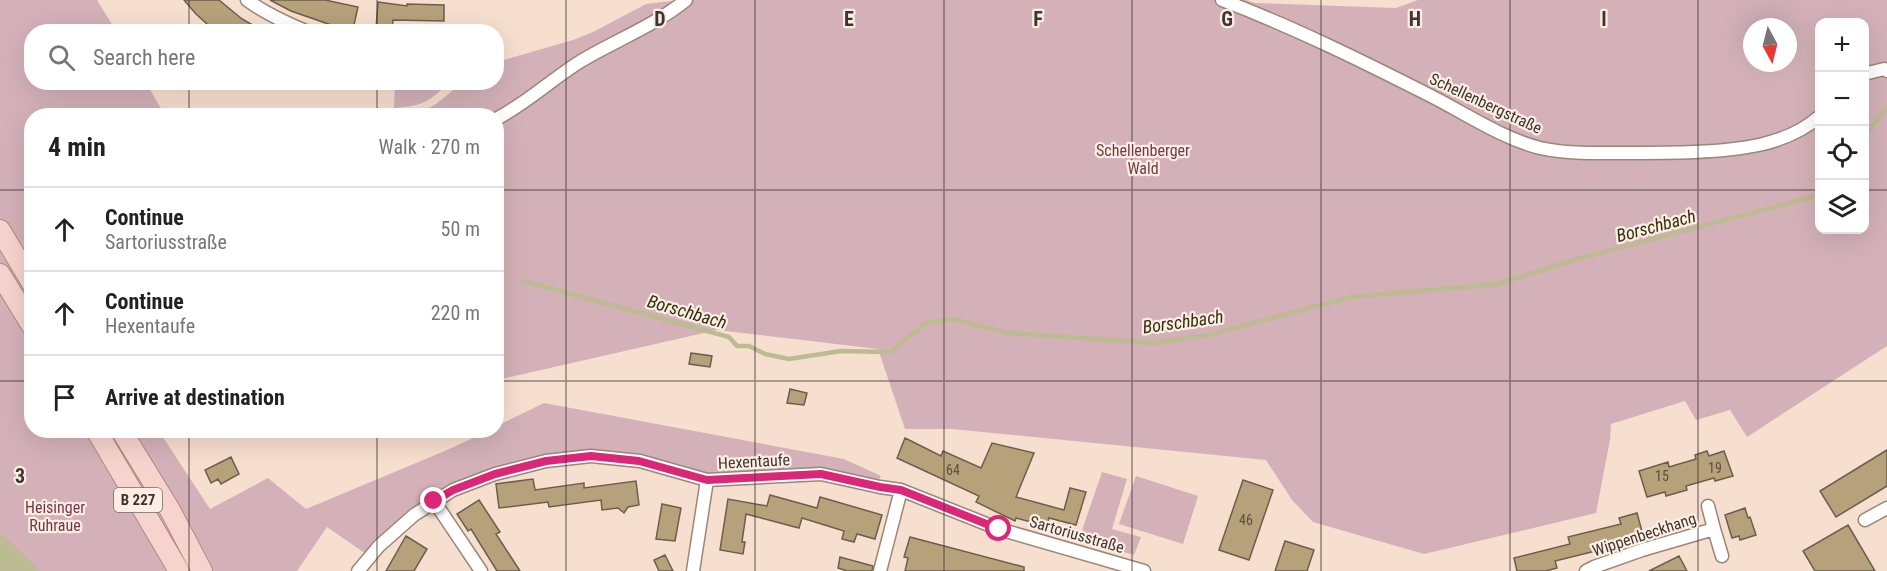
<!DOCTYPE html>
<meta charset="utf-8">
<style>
body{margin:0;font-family:"Roboto Condensed",sans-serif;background:#f2f2f2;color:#222}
.controls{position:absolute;right:18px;top:18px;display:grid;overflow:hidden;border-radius:12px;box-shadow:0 6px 24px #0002}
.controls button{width:54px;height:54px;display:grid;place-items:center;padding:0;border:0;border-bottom:2px solid #e0e0e0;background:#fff;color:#222;font:30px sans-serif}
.compass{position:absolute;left:1743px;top:18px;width:54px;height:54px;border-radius:50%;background:#fff;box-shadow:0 6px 24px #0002;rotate:173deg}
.stop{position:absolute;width:18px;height:18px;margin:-14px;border:4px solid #db2777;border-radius:50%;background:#fff}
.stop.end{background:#db2777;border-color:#fff;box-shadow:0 2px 6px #0008}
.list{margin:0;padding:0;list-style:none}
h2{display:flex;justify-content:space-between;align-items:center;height:78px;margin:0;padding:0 24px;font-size:26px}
h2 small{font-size:20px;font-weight:400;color:#767676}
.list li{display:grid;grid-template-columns:39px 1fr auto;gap:18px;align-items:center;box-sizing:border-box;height:84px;padding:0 24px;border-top:2px solid #e0e0e0}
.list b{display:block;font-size:22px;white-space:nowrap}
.list p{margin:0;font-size:20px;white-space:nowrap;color:#767676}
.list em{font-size:20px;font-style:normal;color:#767676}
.icon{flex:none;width:33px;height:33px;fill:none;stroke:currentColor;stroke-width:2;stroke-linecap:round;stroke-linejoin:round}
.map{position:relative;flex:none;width:1887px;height:571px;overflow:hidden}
.search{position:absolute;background:#fff;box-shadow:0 6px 24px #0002;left:24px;top:24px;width:480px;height:66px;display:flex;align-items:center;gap:15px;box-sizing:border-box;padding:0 21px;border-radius:24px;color:#767676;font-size:22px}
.panel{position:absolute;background:#fff;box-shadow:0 6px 24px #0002;left:24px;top:108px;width:480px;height:330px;border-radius:24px}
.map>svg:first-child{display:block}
.green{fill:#d4b1b8;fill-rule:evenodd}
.water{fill:#bcbb91}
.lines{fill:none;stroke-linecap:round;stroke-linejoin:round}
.stream{stroke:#bcbb91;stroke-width:4.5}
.building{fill:#b7a17b;stroke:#6a5f4b;stroke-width:1.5}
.minor-casing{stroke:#9b8677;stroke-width:15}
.primary-casing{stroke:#b28980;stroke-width:22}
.minor{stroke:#fff;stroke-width:12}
.primary{stroke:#f7d3cd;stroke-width:20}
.route{stroke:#db2777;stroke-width:8}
.grid{fill:none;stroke:#3e352f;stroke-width:1.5;stroke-opacity:0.55}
.labels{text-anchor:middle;stroke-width:4.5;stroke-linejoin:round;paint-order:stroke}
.number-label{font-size:14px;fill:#5c5042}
.shield{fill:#fdeee5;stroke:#776c66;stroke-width:1.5}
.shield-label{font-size:15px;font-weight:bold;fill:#3e352f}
.street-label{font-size:16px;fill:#3e352f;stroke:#fdeee5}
.park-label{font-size:16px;fill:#743748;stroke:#fdeee5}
.water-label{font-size:18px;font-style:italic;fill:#33310e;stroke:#fdeee5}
.grid-label{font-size:20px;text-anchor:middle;font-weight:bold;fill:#3e352f;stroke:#fdeee5;stroke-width:4.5;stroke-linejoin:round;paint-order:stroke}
</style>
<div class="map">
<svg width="1887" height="571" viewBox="0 0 1887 571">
<rect width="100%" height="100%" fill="#f7dfcf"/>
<path class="green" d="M0 0H97L116 31 32 32V82L146 83 165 115 32 116V430L159 431 210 509 268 478 306 509 447 450 488 431 496 430 497 426 544 403 844 459 881 476 877 483 816 469 715 475 645 457 551 455 491 469 427 499 392 526 366 554 327 527 297 571H0Z
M680 0 496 116H403C431 112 441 100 461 83L496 82 497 62 573 40 593 32 646 4Z
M687 0H1246L1255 3 1396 8 1418 0H1887V346L1747 437 1730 410 1696 420 1685 401 1611 424 1610 440 1596 513 1424 554 1313 522 1292 500 1266 460 952 429H905L878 349 717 330 497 380V121ZM1820 22H1864V230H1820ZM1752 27H1788V63H1752Z
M395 83H433L441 90C425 105 416 106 394 108Z
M1102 472 1127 479 1112 529 1141 537 1134 555 1079 539Z
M1136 476 1198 496 1183 544 1119 524Z"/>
<path class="water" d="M0 534 5 537 40 571H0Z"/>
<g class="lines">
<path class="stream" d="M1864 137 1887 107
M523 281 729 337 737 346H749L765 354 789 359 841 351 890 352 926 323 953 319 1009 333 1154 343 1208 335 1351 297 1498 284 1577 259 1820 195"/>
</g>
<path class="building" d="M184 0H219L242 19 265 32H201L207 24 196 14Z
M270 0H325L358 7 353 29 334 26 291 11Z
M378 2 407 6V4L444 5V21L393 20 392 30 376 29Z
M691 353 712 356 710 367 689 364Z
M790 389 807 393 804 405 787 403Z
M905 438 941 456 943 451 981 468 992 443 1034 453 1016 497 1064 510 1070 488 1086 492 1076 525 1049 518 1046 526 1016 518 1015 521 976 502 979 496 897 458Z
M1887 450V486L1836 517 1820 491Z
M1707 451 1709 456 1724 451 1733 476 1715 481 1714 478 1686 486 1687 490 1666 496 1665 492 1647 497 1639 471 1668 462 1669 467 1696 459 1695 455Z
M231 457 239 474 221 484 218 479 211 483 205 470Z
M533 479 535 490 584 483V488L636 481 639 505 628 507 624 513 618 508 602 510 601 500 549 507 548 502 499 508 496 484Z
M1243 480 1273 490 1249 560 1219 550Z
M770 495 817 508 820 497 882 515 875 539 857 534 854 542 842 539 844 531 802 518 799 528 746 514 742 542H745L743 554 720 550 728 499 767 506Z
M479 500 500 532 496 534 520 571H497L471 529 468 531 457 514Z
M662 504 681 508 675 541 656 539Z
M1745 508 1748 518 1750 517 1756 535 1740 540 1739 536 1732 538 1725 515Z
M1637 513 1643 535 1611 543 1612 547 1555 561 1557 568 1546 571H1517L1514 558 1570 544 1568 537 1621 524 1619 518Z
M1848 525 1875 571H1815L1803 551Z
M406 536 427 549 414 571H386Z
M910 537 1024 567V571H905L908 558 904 557Z
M1285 541 1314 550 1307 571H1275Z
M665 555 673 571H659L654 560Z
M1679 556 1687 571H1649Z
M840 557 873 566 872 571H847L838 568Z"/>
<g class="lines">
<defs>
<path id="minor" d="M247 0C266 14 286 23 308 32
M1222 0C1293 27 1362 61 1429 95 1465 113 1501 138 1540 148 1567 154 1595 153 1622 153 1646 153 1671 153 1695 152 1738 150 1786 146 1820 116
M1864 74 1884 69 1887 71
M496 119C527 103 552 79 581 61 616 40 654 26 686 0
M434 501 481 571
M1708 506 1714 529
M1865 520 1887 508
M358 571 379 546 414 515 453 490 495 474 546 461 591 456 640 461 707 480 821 474 880 487 901 490 999 529 1144 571
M693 571 707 480
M880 571 901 490
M1586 571 1594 567 1642 550 1714 529 1722 556"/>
<path id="primary" d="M0 230 32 283
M0 274 32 326
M96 430 179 571
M121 430 170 510 202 571"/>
</defs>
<use href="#minor" class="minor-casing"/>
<use href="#primary" class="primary-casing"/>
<use href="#minor" class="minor"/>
<use href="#primary" class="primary"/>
</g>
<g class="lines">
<path class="route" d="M434 501 453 490 495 474 546 461 591 456 639 461 707 480 821 474 880 487 901 490 999 529"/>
</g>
<path class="grid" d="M189 0V32M377 0V32M566 0V571M755 0V571M944 0V571M1132 0V571M1321 0V571M1510 0V571M1698 0V571M189 82V116M377 82V116M0 190H32M496 190H1820M1864 190H1887M0 381H32M496 381H1887M189 430V571M377 430V571"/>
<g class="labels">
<g class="number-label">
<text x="1715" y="473">19</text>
<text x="953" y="475">64</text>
<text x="1662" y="481">15</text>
<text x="1246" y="525">46</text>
</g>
<rect class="shield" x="114" y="488" width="48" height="24" rx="4.5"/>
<g class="shield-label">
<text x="138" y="505">B 227</text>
</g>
<g class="street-label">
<text transform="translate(1486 103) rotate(25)" y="6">Schellenbergstraße</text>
<text transform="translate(754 461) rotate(-3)" y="6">Hexentaufe</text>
<text transform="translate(1077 534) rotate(16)" y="6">Sartoriusstraße</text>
<text transform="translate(1644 534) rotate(-18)" y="6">Wippenbeckhang</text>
</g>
<g class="park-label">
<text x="1143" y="156">Schellenberger<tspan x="1143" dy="18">Wald</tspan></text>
<text x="55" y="513">Heisinger<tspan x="55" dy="18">Ruhraue</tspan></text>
</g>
<g class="water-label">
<text transform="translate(1656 226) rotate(-15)" y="6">Borschbach</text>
<text transform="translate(687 312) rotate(16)" y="6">Borschbach</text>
<text transform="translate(1183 322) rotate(-8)" y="6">Borschbach</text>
</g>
</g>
<g class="grid-label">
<text x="660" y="26">D</text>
<text x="849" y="26">E</text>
<text x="1038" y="26">F</text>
<text x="1227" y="26">G</text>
<text x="1415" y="26">H</text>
<text x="1604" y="26">I</text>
<text x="20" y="483">3</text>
</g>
</svg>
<div class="controls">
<button>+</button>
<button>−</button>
<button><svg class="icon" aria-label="locate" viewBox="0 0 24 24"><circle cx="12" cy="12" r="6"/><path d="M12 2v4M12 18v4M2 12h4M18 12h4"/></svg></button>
<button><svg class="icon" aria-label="layers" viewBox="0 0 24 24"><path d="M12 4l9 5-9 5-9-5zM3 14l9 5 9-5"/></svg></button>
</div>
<svg class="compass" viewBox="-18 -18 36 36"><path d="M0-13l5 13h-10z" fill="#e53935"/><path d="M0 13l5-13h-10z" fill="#767676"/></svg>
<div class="stop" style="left:999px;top:529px"></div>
<div class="stop end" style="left:434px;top:501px"></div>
<div class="search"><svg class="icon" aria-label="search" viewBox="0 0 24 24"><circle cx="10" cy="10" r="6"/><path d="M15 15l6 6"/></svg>Search here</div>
<section class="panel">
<h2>4 min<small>Walk · 270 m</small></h2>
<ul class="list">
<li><svg class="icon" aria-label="ahead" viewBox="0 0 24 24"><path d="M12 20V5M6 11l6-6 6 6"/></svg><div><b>Continue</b><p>Sartoriusstraße</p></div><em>50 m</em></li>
<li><svg class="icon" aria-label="ahead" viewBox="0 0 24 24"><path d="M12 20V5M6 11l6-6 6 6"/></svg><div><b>Continue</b><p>Hexentaufe</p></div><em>220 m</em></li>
<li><svg class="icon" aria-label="arrive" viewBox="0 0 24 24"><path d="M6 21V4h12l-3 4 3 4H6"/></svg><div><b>Arrive at destination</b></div></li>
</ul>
</section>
</div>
